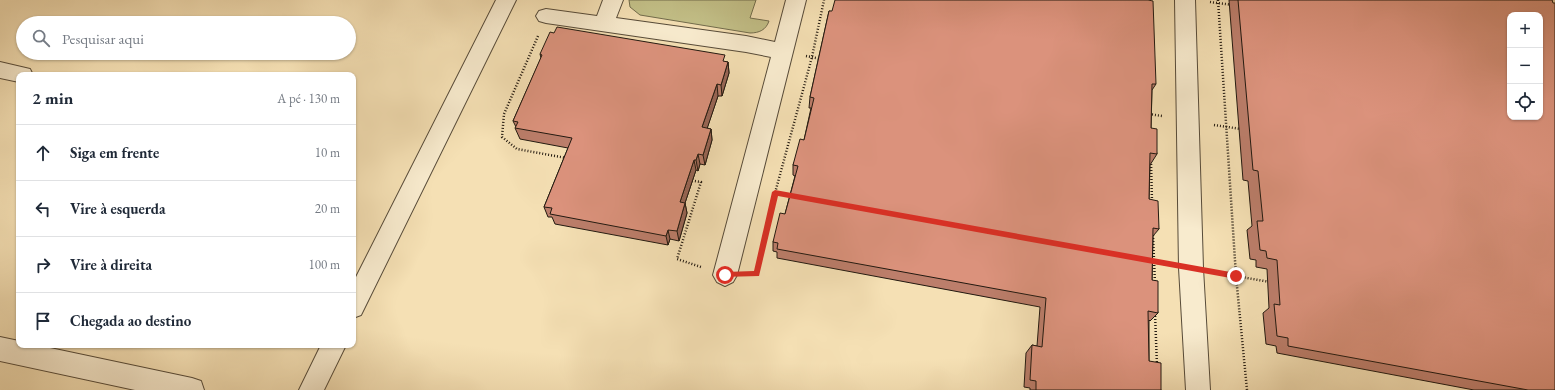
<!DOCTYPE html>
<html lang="pt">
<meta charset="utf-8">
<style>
body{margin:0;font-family:"EB Garamond",serif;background:#f6f6f7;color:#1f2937}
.controls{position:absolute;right:12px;top:12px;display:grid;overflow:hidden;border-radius:8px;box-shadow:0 1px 3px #0004}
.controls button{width:36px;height:36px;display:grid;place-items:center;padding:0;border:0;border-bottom:1px solid #e0e1e3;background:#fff;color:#1f2937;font:20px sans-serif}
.stop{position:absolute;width:12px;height:12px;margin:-9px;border:3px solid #d93025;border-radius:50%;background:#fff}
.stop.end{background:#d93025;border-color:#fff;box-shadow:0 1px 4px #0008}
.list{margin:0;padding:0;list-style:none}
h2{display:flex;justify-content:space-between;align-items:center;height:52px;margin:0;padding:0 16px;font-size:17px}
h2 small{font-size:13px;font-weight:400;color:#747a83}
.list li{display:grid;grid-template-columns:26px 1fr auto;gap:12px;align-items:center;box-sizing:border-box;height:56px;padding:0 16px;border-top:1px solid #e0e1e3}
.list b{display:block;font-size:15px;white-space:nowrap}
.list em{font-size:13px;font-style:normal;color:#747a83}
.icon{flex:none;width:22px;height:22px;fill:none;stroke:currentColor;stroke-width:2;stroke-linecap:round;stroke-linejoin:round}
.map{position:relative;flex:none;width:1555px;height:390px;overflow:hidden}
.search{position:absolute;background:#fff;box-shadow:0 1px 3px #0004;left:16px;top:16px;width:340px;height:44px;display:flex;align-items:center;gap:10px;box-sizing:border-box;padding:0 14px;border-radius:22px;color:#747a83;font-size:15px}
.panel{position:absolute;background:#fff;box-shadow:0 1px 3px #0004;left:16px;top:72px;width:340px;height:276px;border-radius:8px}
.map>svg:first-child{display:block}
.green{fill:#c3c088;stroke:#726c4c}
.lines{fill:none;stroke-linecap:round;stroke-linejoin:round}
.minor-casing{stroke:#574b39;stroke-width:2}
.path{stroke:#221910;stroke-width:2.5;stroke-dasharray:1 2;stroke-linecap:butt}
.minor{fill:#f8ebce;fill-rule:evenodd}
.wall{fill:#bc7e6b;stroke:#221910}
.shaded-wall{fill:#996657;stroke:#221910}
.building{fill:#db927c;stroke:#221910;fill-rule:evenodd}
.route{fill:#d93025}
</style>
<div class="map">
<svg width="1555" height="390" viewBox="0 0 1555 390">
<rect width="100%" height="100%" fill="#f5e0b4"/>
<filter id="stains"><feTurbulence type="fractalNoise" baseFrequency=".005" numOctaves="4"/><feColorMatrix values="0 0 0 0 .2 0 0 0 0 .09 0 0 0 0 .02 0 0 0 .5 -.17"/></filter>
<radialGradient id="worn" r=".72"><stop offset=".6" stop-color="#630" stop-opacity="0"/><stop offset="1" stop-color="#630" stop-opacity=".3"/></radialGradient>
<path class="green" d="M629 0H756L750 18 769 21C766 30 759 33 750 33L640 15 630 7Z"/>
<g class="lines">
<defs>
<path id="minor" d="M496 0H516L361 315 353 318V283Z
M603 0H623L616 18 746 36 775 42 786 0H806L737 275 733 282 725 286 717 282 713 275 771 57 746 52 546 23 539 21 536 16 539 11 546 9 597 16Z
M1175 0H1195L1203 268 1210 390H1186L1179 268Z
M0 62 30 69 33 75H19V82L0 78Z
M0 337 19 341V345H36L192 378 201 381 204 390H135L0 361Z
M321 345H346L324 390H299Z"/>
</defs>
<use href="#minor" class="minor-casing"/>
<path class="path" d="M1218 0 1236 276 1247 390
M1210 2 1233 5
M538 36 504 114 502 137 517 149 566 158
M806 56 821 59
M1149 114 1162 116
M1214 125 1241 129
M1151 161 1152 202
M689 180 701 182 677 259 701 267
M792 196 775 193 812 57 824 0
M1153 235 1155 284
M1151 262 1164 264
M1218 273 1270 282
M752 274H756L775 193
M1155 313 1157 366"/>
<use href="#minor" class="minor"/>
</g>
<path class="wall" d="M1229 0H1552L1555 390H1474L1277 353 1276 346 1266 344 1263 313 1269 308 1267 269 1256 267V260L1250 259 1247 230 1252 226 1248 181 1243 180Z
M829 11 1156 84 1152 90 1151 128 1157 154 1150 165 1149 199 1159 229 1153 236 1152 280 1158 313 1150 321 1149 320V361L1161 390H1030V388L1024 387 1026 353 1032 345 1037 346 1040 307 777 258V252L773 251V242L785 214 795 176 793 175V165L804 140 811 108H809L810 97Z
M540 54 728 62 729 73 722 96H718L707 128 711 129 712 140 705 165 700 164 698 171 696 170 685 203 687 213 679 241 670 239 668 245 555 224 552 217H548L544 207 568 148 520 139 515 128 516 127 513 121 541 58Z"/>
<path class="shaded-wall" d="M728 62 729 73 722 96 721 85Z
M717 84 718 96 704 138 702 127Z
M711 129 712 140 705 165 703 155Z
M698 154 700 164 698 171 696 160Z
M694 160 696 170 682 212 680 202Z
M685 203 687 213 679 241 677 231Z
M668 230 670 239 668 245 666 236Z"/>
<path class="building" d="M835 0H1148L1153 1 1156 84H1152L1151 128 1157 129V154L1150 153 1149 199 1158 201 1159 229 1153 228 1152 280 1158 281V313L1148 311 1149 361 1161 363V390H1036V381L1030 380 1032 345 1042 347 1046 298 777 249 778 243 773 242 780 213 785 214 798 166 793 165 800 139 804 140 814 98 810 97 829 11H832Z
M1238 0H1552L1553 3H1555V390H1528L1288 346V338L1277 336 1274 304 1280 305 1277 260 1267 258 1266 251 1260 250 1257 221H1263L1258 171 1253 170ZM1510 15H1540V117H1510Z
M557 27 725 55 723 61 728 62 721 85 717 84 702 127 711 129 703 155 698 154 696 160H694L680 202 685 203 677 231 668 230 666 236 550 214 552 208 544 207 572 138 515 128 518 122 513 121 542 55 540 54 550 32 554 33Z"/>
<path class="route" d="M775 190 1236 273 1239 276 1236 279 778 196 759 276 722 277 721 275 725 272 754 271 772 192Z"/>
<rect width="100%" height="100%" filter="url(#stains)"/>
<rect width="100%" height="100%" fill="url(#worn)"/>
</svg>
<div class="controls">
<button>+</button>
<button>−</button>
<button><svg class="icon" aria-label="locate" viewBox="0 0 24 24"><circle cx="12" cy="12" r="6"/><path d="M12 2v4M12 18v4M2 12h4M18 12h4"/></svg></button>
</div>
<div class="stop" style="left:725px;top:275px"></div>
<div class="stop end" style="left:1236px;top:276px"></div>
<div class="search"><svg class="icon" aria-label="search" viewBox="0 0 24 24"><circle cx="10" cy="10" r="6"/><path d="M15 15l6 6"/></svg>Pesquisar aqui</div>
<section class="panel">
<h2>2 min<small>A pé · 130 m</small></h2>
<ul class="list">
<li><svg class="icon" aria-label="ahead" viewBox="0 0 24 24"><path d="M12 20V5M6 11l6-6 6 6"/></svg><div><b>Siga em frente</b></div><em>10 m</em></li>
<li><svg class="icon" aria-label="left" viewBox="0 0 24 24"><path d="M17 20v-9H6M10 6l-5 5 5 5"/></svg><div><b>Vire à esquerda</b></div><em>20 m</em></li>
<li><svg class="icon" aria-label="right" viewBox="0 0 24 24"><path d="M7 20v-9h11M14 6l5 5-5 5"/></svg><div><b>Vire à direita</b></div><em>100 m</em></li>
<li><svg class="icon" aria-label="arrive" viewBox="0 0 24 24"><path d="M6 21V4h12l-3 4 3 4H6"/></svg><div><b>Chegada ao destino</b></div></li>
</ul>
</section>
</div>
